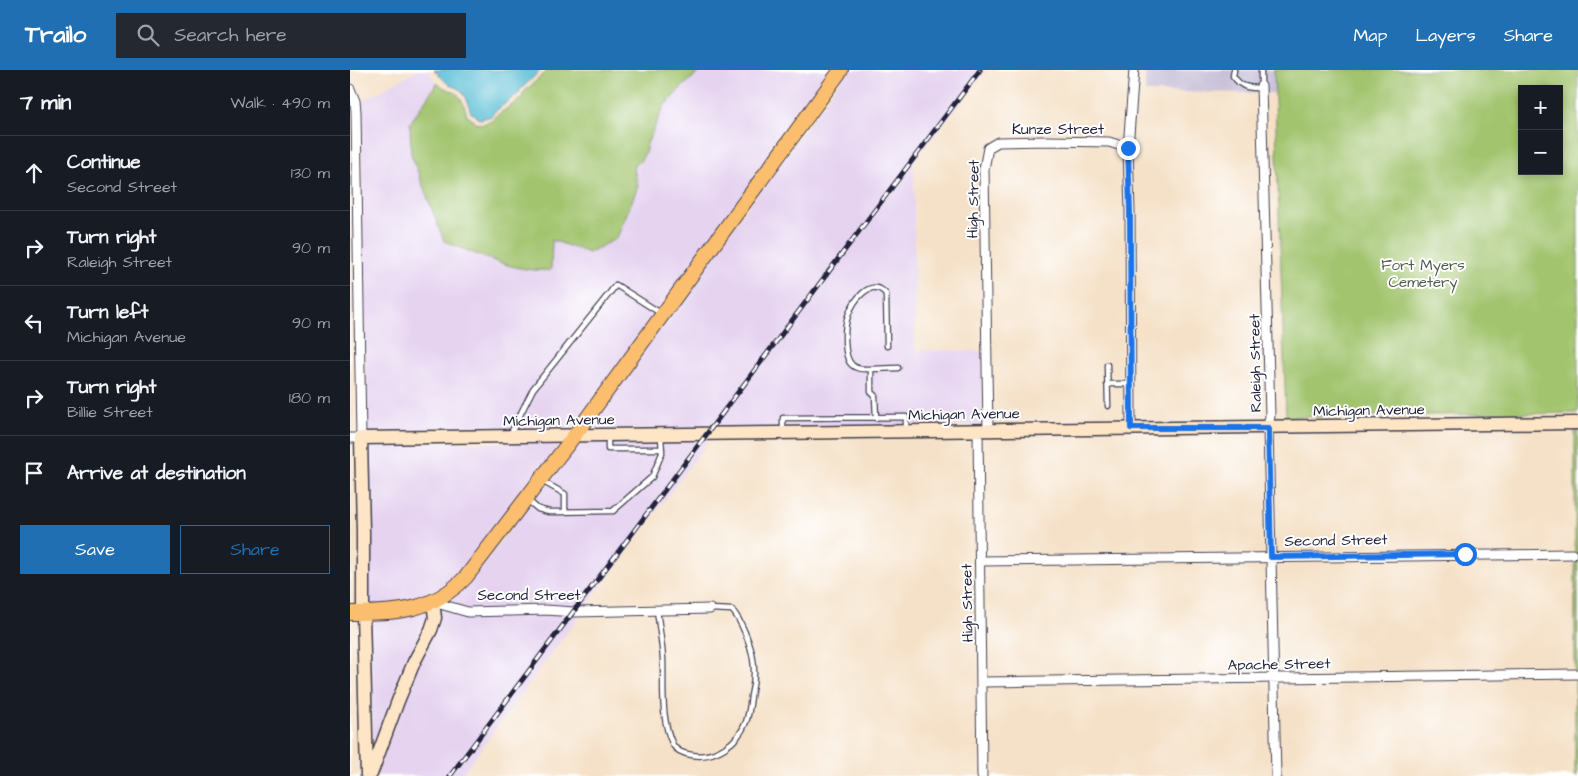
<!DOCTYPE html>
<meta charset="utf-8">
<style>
body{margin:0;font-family:"Architects Daughter",sans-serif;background:#242831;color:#f1f3f6}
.controls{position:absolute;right:15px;top:15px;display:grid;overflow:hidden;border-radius:0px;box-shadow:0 2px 8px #0003}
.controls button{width:45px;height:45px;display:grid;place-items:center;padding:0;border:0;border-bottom:1px solid #363941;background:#171b24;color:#f1f3f6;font:25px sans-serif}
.stop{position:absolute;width:15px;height:15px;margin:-11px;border:4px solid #1a73e8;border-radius:50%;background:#fff}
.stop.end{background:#1a73e8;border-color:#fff;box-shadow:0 1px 5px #0008}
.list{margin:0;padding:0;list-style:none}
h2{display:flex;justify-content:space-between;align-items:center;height:65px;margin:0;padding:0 20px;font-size:21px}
h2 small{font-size:16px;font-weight:400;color:#9ea1a6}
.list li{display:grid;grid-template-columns:32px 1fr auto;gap:15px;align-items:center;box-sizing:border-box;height:75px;padding:0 20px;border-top:1px solid #363941}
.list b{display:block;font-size:19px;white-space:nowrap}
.list p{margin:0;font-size:16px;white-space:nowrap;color:#9ea1a6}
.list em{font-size:16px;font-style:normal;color:#9ea1a6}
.actions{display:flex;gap:10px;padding:15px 20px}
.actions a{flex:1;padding:11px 0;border:1px solid #1f6fb2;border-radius:0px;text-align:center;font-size:18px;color:#1f6fb2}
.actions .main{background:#1f6fb2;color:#fff}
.icon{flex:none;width:28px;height:28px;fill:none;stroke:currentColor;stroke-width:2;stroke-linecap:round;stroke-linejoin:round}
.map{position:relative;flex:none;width:1228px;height:706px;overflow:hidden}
header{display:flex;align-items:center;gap:30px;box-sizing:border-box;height:70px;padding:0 25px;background:#1f6fb2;color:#fff}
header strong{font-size:24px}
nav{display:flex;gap:28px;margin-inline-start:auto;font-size:18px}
.search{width:350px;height:45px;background:#242831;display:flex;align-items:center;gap:12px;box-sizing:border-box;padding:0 18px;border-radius:0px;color:#9ea1a6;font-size:19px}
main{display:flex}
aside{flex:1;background:#171b24}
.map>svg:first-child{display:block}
.built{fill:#e5d3f0}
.industrial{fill:#c7c0d8}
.green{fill:#a2c46e;stroke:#627354;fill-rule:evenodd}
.water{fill:#58bed5;stroke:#3d7088}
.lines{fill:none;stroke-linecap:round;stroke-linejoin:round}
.lane-casing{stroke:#423f50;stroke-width:7}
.street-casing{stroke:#423f50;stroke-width:11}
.secondary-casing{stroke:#423f50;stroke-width:15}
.primary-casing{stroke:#423f50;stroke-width:16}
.lane{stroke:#fff;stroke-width:4.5}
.street{stroke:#fff;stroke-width:9}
.secondary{stroke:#fde5c5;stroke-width:12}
.primary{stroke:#fbbd6e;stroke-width:14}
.rail-casing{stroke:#22223b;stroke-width:5}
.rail{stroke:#fff;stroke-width:3;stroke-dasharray:9;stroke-linecap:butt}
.route{stroke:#1a73e8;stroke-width:6}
.labels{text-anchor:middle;stroke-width:4;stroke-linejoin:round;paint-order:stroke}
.street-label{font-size:15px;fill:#22223b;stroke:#fff}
.park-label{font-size:15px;fill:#4f5b4d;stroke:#fff}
</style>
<header>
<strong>Trailo</strong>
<div class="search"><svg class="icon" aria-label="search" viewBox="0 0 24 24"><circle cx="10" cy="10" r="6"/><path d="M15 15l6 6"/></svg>Search here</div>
<nav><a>Map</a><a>Layers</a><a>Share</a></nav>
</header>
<main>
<aside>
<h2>7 min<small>Walk · 490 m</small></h2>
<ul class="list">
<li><svg class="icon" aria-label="ahead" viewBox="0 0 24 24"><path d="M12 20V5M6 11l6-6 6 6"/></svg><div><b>Continue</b><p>Second Street</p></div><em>130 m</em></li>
<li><svg class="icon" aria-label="right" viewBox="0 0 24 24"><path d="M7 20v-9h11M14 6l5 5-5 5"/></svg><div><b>Turn right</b><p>Raleigh Street</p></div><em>90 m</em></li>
<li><svg class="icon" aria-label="left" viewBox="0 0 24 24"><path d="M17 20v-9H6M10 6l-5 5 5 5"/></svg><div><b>Turn left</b><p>Michigan Avenue</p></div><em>90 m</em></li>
<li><svg class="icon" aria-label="right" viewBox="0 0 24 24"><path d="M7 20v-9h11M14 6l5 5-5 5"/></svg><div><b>Turn right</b><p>Billie Street</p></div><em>180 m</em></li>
<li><svg class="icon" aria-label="arrive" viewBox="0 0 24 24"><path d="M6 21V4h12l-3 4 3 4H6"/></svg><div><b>Arrive at destination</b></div></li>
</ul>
<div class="actions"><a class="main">Save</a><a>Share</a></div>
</aside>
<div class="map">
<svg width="1228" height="706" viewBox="0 0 1228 706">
<rect width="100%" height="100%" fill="#fff"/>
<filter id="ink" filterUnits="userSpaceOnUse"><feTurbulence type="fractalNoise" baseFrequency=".02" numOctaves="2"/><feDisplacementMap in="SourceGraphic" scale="10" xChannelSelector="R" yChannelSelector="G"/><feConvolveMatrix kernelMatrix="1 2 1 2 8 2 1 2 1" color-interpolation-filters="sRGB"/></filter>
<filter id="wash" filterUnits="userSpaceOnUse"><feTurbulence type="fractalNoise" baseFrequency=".0096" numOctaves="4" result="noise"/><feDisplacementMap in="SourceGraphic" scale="20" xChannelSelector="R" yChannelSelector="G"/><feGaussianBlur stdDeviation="1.12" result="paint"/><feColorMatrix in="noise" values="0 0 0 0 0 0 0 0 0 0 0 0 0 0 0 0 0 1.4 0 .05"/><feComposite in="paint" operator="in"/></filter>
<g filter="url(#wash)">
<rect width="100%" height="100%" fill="#f5e1c7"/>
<path class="built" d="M68 0H78L87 13 60 53 61 84 94 170H202L239 183 283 96 291 90 295 83 297 74 314 36 331 18 351 0H484L221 360 16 362 11 32Z
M498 0H636L564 91 565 280 633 281 632 355 235 360Z
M359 370 111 706H26L90 535 108 524 121 511 226 372Z
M212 372 113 503 93 520 60 534 18 537 16 374Z
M79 540V547L76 558 43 629 23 681 19 549 46 548 63 545Z"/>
<path class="industrial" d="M795 0H924V23L795 22Z"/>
<path class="green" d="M199 0H351L331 18 314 36 297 74 295 83 291 90 283 96 288 116 267 168 239 183 202 170 201 200C164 203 127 184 94 171L61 84 60 53 87 13C94 19 99 19 106 23 113 28 115 38 117 46L122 49 125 53 133 54 144 50 146 46 172 28 174 22 188 9Z
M924 0H1228V343L936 347ZM1172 19H1209V101H1172Z
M1225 358H1228V706H1225Z"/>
<path class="water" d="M84 0H191L170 20 169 23 143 43 142 46 131 49 127 48 126 45 121 43 117 30 113 22 109 19 98 14Z"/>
</g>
<g filter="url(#ink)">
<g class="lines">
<defs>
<path id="lane" d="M884 0 883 6C891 17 897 18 910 18
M911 0V16
M757 295 758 336
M521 299 548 298
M757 314H781
M526 348 525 326 521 322V299C514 299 507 300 502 295 493 287 494 257 498 246 503 231 521 206 536 224L537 276
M433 362V348L556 347V360
M161 363 183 319 266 215 312 244
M258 367V379H312
M192 411 215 424V442
M176 429 188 439 199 442 263 441 302 407 312 383 311 366
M307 540C309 556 312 573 313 589 314 617 310 649 323 675 327 682 335 684 342 685 365 689 388 673 396 652 399 644 400 635 401 626 404 614 405 601 403 589 401 575 391 550 382 540L360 539"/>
<path id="street" d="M911 16 920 346 918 357 926 706
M0 19 5 31 6 42 11 368H0
M781 358 780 142 778 78 784 0
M628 361 632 706
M638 361 634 99 638 78 648 72 697 71 759 72 778 78
M630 491 1222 484
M83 532 118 542 196 540 224 542 360 539
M631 612 1228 604"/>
<path id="secondary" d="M21 704 48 631 64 592 81 560 85 548 83 532
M17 706 13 543V462L11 368 1228 353"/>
<path id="primary" d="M0 543C46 543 82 542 116 507L224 366 491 0"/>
</defs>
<use href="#lane" class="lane-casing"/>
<use href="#street" class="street-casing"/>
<use href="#secondary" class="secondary-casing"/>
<use href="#primary" class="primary-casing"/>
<use href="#lane" class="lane"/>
<use href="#street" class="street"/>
<use href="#secondary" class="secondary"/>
<use href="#primary" class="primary"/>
<defs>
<path id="rail" d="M100 706 630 0"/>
</defs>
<use href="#rail" class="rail-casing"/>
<use href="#rail" class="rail"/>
</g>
</g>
<g class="lines" filter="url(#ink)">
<path class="route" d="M778 78 780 142 781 358H918L921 487 1115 484"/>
</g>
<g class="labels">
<g class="street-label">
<text x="708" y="64">Kunze Street</text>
<text transform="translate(623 129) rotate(-89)" y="5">High Street</text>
<text transform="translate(905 293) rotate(-91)" y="5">Raleigh Street</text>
<text transform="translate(1019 340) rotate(-1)" y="5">Michigan Avenue</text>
<text transform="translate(614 344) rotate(-1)" y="5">Michigan Avenue</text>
<text transform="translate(209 350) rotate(-1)" y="5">Michigan Avenue</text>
<text transform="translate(986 470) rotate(-1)" y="5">Second Street</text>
<text x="179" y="530">Second Street</text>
<text transform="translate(617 533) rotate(-91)" y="5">High Street</text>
<text transform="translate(929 594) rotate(-1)" y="5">Apache Street</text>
</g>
<g class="park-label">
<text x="1073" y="200">Fort Myers<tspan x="1073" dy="17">Cemetery</tspan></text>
</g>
</g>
</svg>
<div class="controls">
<button>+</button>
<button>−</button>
</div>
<div class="stop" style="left:1115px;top:484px"></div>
<div class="stop end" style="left:778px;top:78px"></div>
</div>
</main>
